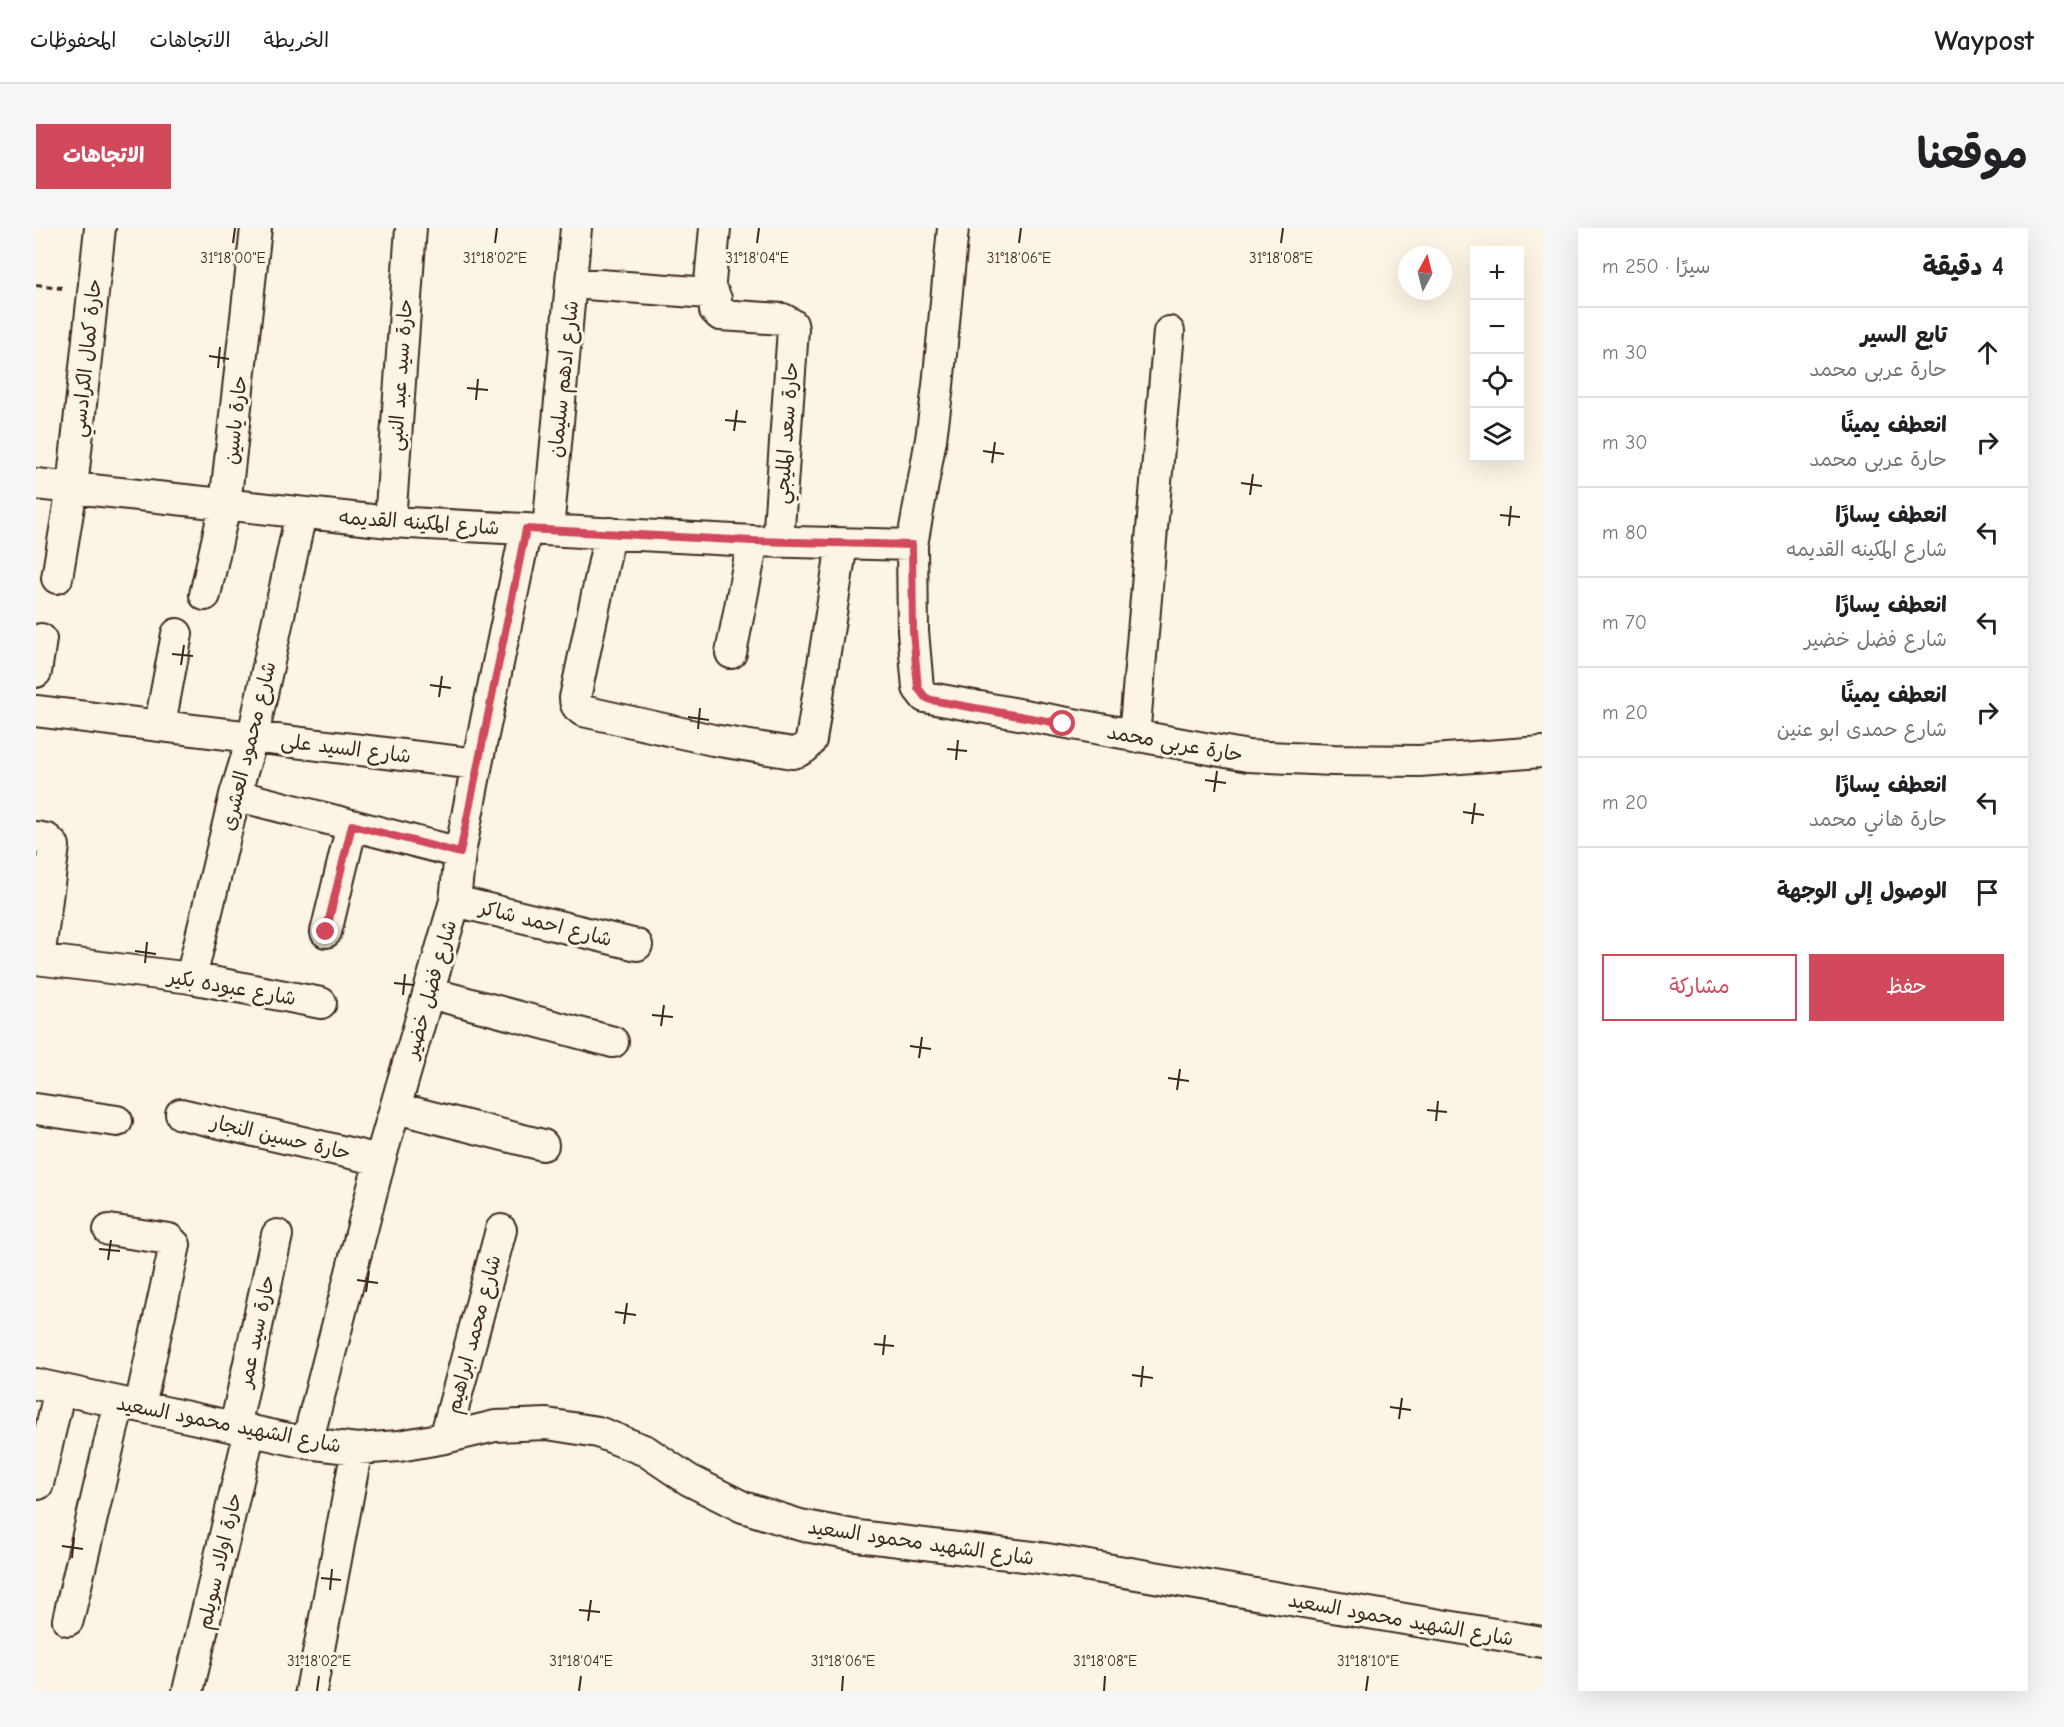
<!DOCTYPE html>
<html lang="ar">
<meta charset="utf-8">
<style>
body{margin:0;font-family:"Comic Neue","Playpen Sans Arabic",sans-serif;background:#f6f6f6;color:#202124;direction:rtl}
.controls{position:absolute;right:18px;top:18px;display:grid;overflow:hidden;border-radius:0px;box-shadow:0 6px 24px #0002}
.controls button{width:54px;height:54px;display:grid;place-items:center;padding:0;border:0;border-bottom:2px solid #e0e0e0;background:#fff;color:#202124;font:30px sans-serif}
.compass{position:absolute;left:1362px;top:18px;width:54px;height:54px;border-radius:50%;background:#fff;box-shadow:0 6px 24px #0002;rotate:7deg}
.stop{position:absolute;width:18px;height:18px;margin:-14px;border:4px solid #d1495b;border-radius:50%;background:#fff}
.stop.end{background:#d1495b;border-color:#fff;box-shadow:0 2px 6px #0008}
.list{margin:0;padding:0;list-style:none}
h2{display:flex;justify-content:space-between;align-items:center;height:78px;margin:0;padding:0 24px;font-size:26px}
h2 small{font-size:20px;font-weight:400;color:#757577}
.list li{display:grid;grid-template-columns:39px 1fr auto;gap:18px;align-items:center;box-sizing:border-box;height:90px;padding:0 24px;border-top:2px solid #e0e0e0}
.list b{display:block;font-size:22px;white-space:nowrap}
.list p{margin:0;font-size:20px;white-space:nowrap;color:#757577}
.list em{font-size:20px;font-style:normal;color:#757577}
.actions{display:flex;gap:12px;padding:18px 24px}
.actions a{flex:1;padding:14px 0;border:2px solid #d1495b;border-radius:0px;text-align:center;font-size:21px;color:#d1495b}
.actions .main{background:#d1495b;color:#fff}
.icon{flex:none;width:33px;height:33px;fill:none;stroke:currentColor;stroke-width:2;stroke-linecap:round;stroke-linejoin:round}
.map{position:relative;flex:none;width:1506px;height:1463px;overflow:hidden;direction:ltr;border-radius:0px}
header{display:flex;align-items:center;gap:36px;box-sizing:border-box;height:84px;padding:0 30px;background:#fff;border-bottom:2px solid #e0e0e0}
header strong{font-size:28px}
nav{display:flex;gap:33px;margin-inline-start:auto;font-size:21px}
.intro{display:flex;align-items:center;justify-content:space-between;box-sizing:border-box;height:144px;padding:0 36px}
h1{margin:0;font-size:42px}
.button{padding:15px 27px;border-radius:0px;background:#d1495b;color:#fff;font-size:21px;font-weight:700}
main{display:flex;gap:36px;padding:0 36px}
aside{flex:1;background:#fff;border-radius:0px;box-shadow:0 6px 24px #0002}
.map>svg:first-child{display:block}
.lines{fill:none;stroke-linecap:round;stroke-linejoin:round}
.minor-casing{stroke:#3b2a1e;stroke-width:34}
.path{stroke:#3b2a1e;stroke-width:4;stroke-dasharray:6 4.5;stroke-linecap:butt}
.minor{stroke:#fcf5e5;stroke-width:30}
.route{stroke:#d1495b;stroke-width:8}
.ticks{fill:none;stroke:#3b2a1e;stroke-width:2}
.labels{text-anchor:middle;stroke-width:6;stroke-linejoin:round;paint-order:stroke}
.street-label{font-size:20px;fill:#3b2a1e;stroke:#fcf5e5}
.ticks-label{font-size:15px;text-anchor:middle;fill:#3b2a1e;stroke:#fcf5e5;stroke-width:6;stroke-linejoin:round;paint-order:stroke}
</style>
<header>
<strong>Waypost</strong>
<nav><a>الخريطة</a><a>الاتجاهات</a><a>المحفوظات</a></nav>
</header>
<div class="intro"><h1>موقعنا</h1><a class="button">الاتجاهات</a></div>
<main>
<aside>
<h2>4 دقيقة<small>سيرًا · 250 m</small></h2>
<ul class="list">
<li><svg class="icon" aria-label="ahead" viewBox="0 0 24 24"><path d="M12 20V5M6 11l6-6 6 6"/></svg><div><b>تابع السير</b><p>حارة عربى محمد</p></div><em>30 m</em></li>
<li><svg class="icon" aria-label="right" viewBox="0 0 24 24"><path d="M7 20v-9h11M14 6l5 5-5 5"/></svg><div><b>انعطف يمينًا</b><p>حارة عربى محمد</p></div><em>30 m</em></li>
<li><svg class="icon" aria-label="left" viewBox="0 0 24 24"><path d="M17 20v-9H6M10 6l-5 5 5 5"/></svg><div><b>انعطف يسارًا</b><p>شارع المكينه القديمه</p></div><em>80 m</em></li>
<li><svg class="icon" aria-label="left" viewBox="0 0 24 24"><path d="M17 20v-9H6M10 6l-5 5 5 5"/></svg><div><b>انعطف يسارًا</b><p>شارع فضل خضير</p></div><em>70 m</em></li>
<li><svg class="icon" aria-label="right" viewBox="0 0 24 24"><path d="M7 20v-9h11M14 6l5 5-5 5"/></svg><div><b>انعطف يمينًا</b><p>شارع حمدى ابو عنين</p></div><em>20 m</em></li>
<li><svg class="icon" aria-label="left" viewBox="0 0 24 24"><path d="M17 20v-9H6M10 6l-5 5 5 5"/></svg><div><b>انعطف يسارًا</b><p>حارة هاني محمد</p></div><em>20 m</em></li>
<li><svg class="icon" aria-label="arrive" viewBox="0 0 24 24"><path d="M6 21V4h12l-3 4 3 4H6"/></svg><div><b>الوصول إلى الوجهة</b></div></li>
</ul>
<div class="actions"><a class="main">حفظ</a><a>مشاركة</a></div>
</aside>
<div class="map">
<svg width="1506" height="1463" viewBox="0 0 1506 1463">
<rect width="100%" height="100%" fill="#fcf5e5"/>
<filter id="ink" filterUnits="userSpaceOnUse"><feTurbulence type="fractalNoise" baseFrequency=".0167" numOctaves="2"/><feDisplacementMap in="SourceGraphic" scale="12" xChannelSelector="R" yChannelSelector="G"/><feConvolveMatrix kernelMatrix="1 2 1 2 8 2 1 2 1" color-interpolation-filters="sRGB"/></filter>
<g filter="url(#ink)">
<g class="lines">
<defs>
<path id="minor" d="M917 0 902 158 895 211 876 317 877 403 882 460 889 469 1212 528 1297 532 1383 533 1506 524
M536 55 673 65 678 67 680 71 679 82 684 87 747 91 756 96 757 101 742 314
M673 65 679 0
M0 256 354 294 717 313 876 317
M354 294 375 0
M512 302 540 0
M574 305 539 470C539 477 541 479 547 483L677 512 757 525C766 523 771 520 775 512L806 316
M21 350 36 260 64 0
M169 367 189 277 220 0
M695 425 717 313
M0 444 5 411
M0 483 441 536
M124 496 141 406
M1098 509 1133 104
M199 567 424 625
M0 609 11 611 18 618 3 731
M419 673 601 717
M290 704 316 597
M0 731 155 750 285 775
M155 750 199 567 217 508 265 285
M394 765 577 814
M360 880 507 917
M0 881 81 893
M145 886 344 932
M73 1002 133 1011 139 1017 104 1178
M0 1156 271 1215 321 1221 363 1218 409 1210 459 1198 511 1196 562 1204 610 1223 653 1252 707 1279 764 1297 822 1308 1005 1330 1506 1414
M199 1199 241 1007
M409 1210 465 1002
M271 1215 344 932 419 673 424 625 441 536 490 301
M2 1256 24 1161
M32 1392 83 1174
M152 1463 214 1202
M275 1463 321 1221"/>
</defs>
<use href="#minor" class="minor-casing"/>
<path class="path" d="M0 57 26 60"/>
<use href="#minor" class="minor"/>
</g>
</g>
<g class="lines" filter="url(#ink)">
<path class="route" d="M290 704 316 597 424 625 490 301 717 313 876 317 877 403 882 460 889 469 895 472 1027 496"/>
</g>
<path class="ticks" d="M197 15 199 0M459 15 461 0M721 15 723 0M983 15 985 0M1245 15 1247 0M173 128 193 131M182 140 184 119M431 160 452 162M440 172 442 151M689 192 710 194M698 203 701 182M947 223 968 226M956 235 959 214M1205 255 1226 258M1214 267 1217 246M1464 287 1484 289M1473 298 1475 278M136 426 157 428M145 437 148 417M394 457 415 460M403 469 406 448M652 489 673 492M662 501 664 480M911 521 931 523M920 532 922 512M1169 552 1190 555M1178 564 1181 543M1427 584 1448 587M1436 596 1439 575M99 723 120 726M109 735 111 714M358 755 378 757M367 767 369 746M616 787 637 789M625 798 628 777M874 818 895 821M883 830 886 809M1132 850 1153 853M1141 862 1144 841M1391 882 1411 884M1400 893 1402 873M63 1021 84 1023M72 1032 75 1012M321 1052 342 1055M330 1064 333 1043M579 1084 600 1087M588 1096 591 1075M838 1116 858 1118M847 1127 849 1107M1096 1147 1117 1150M1105 1159 1107 1138M1354 1179 1375 1182M1363 1191 1366 1170M26 1318 47 1321M36 1330 38 1309M285 1350 305 1352M294 1362 296 1341M543 1382 564 1384M552 1393 555 1372M281 1463 283 1448M543 1463 545 1448M806 1463 807 1448M1068 1463 1069 1448M1330 1463 1332 1448"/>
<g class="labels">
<g class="street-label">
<text transform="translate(50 130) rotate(-84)" y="7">حارة كمال الكرادسي</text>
<text transform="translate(364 147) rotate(-86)" y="7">حارة سيد عبد النبى</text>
<text transform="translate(527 151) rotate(-84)" y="7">شارع ادهم سليمان</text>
<text transform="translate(199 192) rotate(-84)" y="7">حارة ياسين</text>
<text transform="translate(750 205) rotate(-86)" y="7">حارة سعد المليجي</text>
<text transform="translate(383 294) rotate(4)" y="7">شارع المكينه القديمه</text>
<text transform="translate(1139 515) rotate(10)" y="7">حارة عربى محمد</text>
<text transform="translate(212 518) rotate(-76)" y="7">شارع محمود العشرى</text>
<text transform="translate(310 520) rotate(7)" y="7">شارع السيد على</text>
<text transform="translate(510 695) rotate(14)" y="7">شارع احمد شاكر</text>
<text transform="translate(196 759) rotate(10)" y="7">شارع عبوده بكير</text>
<text transform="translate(394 761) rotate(-74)" y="7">شارع فضل خضير</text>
<text transform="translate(245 909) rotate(13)" y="7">حارة حسين النجار</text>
<text transform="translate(220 1103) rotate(-78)" y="7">حارة سيد عمر</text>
<text transform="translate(437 1106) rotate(-75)" y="7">شارع محمد ابراهيم</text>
<text transform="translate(193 1196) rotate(11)" y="7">شارع الشهيد محمود السعيد</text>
<text transform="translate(885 1314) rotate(8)" y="7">شارع الشهيد محمود السعيد</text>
<text transform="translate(183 1333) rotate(-77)" y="7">حارة اولاد سويلم</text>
<text transform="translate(1365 1391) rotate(10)" y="7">شارع الشهيد محمود السعيد</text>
</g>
</g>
<g class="ticks-label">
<text x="197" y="35">31°18'00"E</text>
<text x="459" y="35">31°18'02"E</text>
<text x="721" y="35">31°18'04"E</text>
<text x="983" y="35">31°18'06"E</text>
<text x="1245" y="35">31°18'08"E</text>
<text x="283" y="1438">31°18'02"E</text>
<text x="545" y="1438">31°18'04"E</text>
<text x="807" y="1438">31°18'06"E</text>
<text x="1069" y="1438">31°18'08"E</text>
<text x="1332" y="1438">31°18'10"E</text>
</g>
</svg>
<div class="controls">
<button>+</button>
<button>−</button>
<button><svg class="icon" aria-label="locate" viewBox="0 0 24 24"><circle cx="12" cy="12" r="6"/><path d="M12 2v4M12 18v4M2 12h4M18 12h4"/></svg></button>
<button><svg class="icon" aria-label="layers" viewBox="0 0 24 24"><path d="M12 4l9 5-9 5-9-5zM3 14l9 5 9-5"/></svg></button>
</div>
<svg class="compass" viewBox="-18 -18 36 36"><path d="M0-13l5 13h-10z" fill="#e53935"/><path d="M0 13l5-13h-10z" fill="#757577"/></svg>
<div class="stop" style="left:1027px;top:496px"></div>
<div class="stop end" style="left:290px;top:704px"></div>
</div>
</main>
